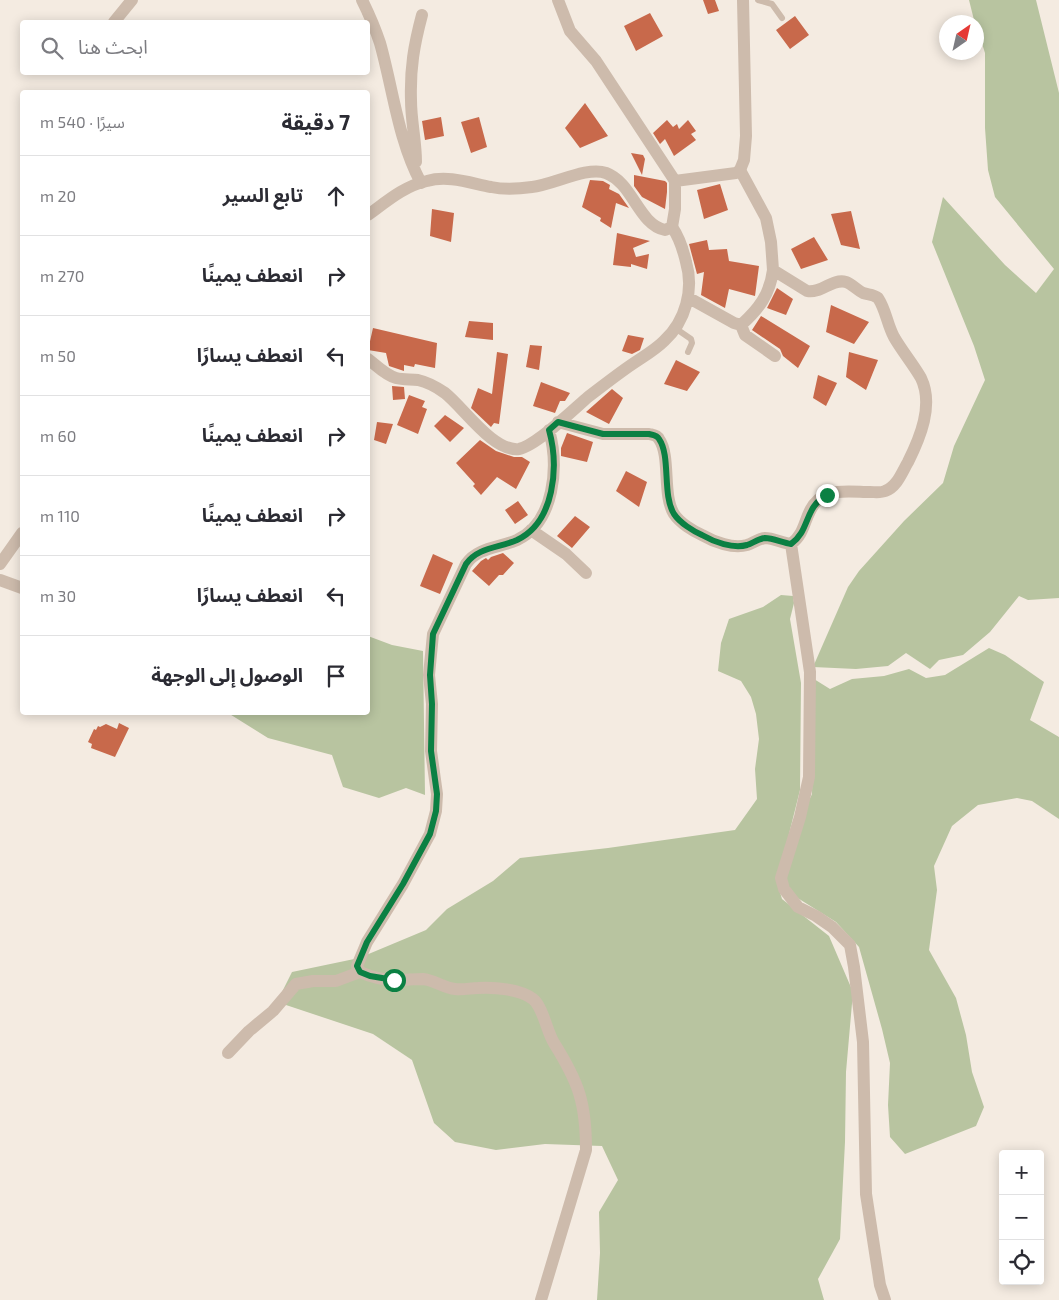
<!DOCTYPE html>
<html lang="ar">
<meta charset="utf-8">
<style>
body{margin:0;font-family:"Exo 2","Noto Sans Arabic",sans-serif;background:#f2f2f3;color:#2b2b33;direction:rtl}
.controls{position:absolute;right:15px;bottom:15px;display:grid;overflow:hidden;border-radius:5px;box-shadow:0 2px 12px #0003}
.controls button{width:45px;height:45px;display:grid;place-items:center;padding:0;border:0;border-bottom:1px solid #e1e1e2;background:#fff;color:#2b2b33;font:25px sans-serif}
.compass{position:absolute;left:939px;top:15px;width:45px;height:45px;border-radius:50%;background:#fff;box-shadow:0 2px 12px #0003;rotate:34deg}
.stop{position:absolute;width:15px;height:15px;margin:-11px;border:4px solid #0b8043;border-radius:50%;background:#fff}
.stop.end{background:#0b8043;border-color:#fff;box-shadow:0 1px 5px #0008}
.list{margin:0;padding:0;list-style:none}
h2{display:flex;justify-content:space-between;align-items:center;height:65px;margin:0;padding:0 20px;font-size:21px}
h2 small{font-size:16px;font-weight:400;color:#7c7c81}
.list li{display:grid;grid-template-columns:32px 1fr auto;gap:15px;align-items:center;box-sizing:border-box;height:80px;padding:0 20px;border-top:1px solid #e1e1e2}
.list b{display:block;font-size:19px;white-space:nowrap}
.list em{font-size:16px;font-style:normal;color:#7c7c81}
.icon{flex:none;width:28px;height:28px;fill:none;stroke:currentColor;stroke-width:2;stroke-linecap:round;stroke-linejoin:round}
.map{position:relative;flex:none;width:1059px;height:1300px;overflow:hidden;direction:ltr}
.search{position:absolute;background:#fff;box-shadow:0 2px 12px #0003;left:20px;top:20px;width:350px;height:55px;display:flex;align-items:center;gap:12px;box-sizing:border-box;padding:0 18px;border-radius:5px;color:#7c7c81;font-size:19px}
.panel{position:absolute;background:#fff;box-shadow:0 2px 12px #0003;left:20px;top:90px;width:350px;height:625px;border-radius:5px;direction:rtl}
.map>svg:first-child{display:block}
.green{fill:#b8c4a0}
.building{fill:#c8694b}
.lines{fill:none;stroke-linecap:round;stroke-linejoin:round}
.service{stroke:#cdbbac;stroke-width:6}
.minor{stroke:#cdbbac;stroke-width:12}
.tertiary{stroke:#cdbbac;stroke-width:12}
.route{stroke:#0b8043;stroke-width:6}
</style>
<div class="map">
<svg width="1059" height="1300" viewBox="0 0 1059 1300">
<rect width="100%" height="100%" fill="#f4ebe1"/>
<path class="green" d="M969 0H1036L1059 93V598L1028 600 1019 596 990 632 963 655 939 660 930 669 906 653 888 666 856 669 813 667 848 587 859 571 904 521 943 483 954 446 985 380 974 346 932 242 943 197 1005 265 1036 293 1054 269 995 197 988 170 985 128V53L977 28 976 22H975L974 20Z
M781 595 793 596 794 603 790 619 801 683 800 790 777 882 782 899 829 936 853 992 846 1072 845 1142 840 1239 818 1279 824 1300H597L600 1253 599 1212 618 1180 602 1146 545 1144 496 1150 455 1142 434 1123 412 1060 373 1034 277 1002 292 972 359 958 426 930 447 909 493 881 520 858 608 848 735 830 757 799 755 769 759 739 756 714 751 697 741 681 718 671 721 643 729 619 763 607Z
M368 636 392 645 423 651 425 795 406 788 379 798 343 787 332 755 268 738 228 713 368 712Z
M989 648 1005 655 1044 682 1030 720 1059 737V819L1032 801 1017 798 978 805 952 826 934 866 937 890 929 950 956 998 966 1035 972 1072 984 1107 976 1126 905 1154 890 1137 888 1105 890 1063 882 1029 859 947 836 922 796 897 784 880 800 820 812 794 814 679 830 689 852 679 884 676 909 669 926 678 945 675Z"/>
<path class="building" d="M703 0H715L719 11 708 14Z
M650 13 663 36 636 51 624 26Z
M795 16 809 35 790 49 776 30Z
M585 103 608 136 580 148 565 128Z
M441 117 444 136 425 140 422 121Z
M479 117 487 147 471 153 461 122Z
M667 120 673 127 677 124 679 129 688 120 696 131 691 134 696 140 674 156 665 139 660 144 653 133Z
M631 153 643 155 645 159 642 175Z
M634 175 665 181 667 183V192L665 209 642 197 634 186Z
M590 180 603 181 610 185 609 189 619 194 629 208 616 203 611 228 600 221 601 218 582 207Z
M720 184 728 210 704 219 697 190Z
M432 209 454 213 451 242 430 236Z
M851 211 860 249 841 245 831 214Z
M617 233 650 241 633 248 636 257 649 254 647 269 631 264V267L613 265Z
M814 237 828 260 801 269 791 249Z
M707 240 709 250 727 249 729 261 759 266 755 296 729 289 725 308 701 295 704 272 697 274 689 244Z
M777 288 793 299 786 315 767 308Z
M831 305 869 322 854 344 826 332Z
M761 316 810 346 798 368 783 356 780 349 752 330Z
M469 321 493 323V340L465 337Z
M373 328 437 343 435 368 415 364 414 367 404 365V371L389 366 386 353 368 350Z
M628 335 644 338 640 350 632 354 622 351Z
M530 345 542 346 539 370 526 367Z
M497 352 508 354 499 424 494 423 491 427 471 408 478 388 492 394Z
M849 352 878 360 866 390 846 377Z
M676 360 700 372 687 391 664 384Z
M818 375 837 383 826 406 813 398Z
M541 382 570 393 565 401H560L555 413 533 406Z
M392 386 404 387 405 399 393 400Z
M612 389 623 398 609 424 586 412Z
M409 395 425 401 422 407 427 409 418 434 397 425Z
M445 415 464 428 450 442 434 426Z
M377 422 393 424 386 444 374 440Z
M567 433 593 442 587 462 561 456V448Z
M480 440 496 451 514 457H522L530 462 516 489 497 477 481 495 473 486 475 484 456 463Z
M626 471 647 482 639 507 616 491Z
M518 501 528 515 515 524 505 510Z
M575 516 590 527 572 548 557 536Z
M503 553 514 563 503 575H499L489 586 472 571 481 561 486 558 488 560 491 557Z
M433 554 453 563 440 594 420 586Z
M119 723 129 728 115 757 91 748 92 744 88 742 94 729 96 730 98 726 100 727 106 724 117 729Z"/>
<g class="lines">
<path class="service" d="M758 0 772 4 782 18
M675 328 691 339 692 343 688 352"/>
<path class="minor" d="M362 0C369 14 375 28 380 43 393 89 398 140 421 183
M558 0 570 31 596 61 675 181
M114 22 132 0
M416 162C416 141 411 121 411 100 410 68 414 45 422 15
M740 170 766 218 771 242 773 270 807 291C821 294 832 278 846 282 852 284 857 290 863 293 869 295 873 294 878 298 886 310 887 324 894 337 902 351 913 364 921 378 934 405 920 438 908 462 902 472 897 487 885 491 881 493 875 492 870 492 854 492 831 488 818 500 804 512 807 533 791 544L810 672 809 777 800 817 781 878 784 889 798 907 816 916 832 927 850 945 854 967 863 1042 866 1194 880 1285 885 1300
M689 298 734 323 741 325C759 309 770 294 773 270
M741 325 745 335 775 356
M368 359C376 365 385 375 396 378 403 380 411 379 418 380 427 382 438 388 445 393 464 408 493 452 519 449 536 446 573 410 588 397 604 385 620 372 637 361 646 355 656 349 664 341 686 321 694 289 686 262 683 249 679 237 672 227
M558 422 603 434H649C653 435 657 435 659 439 671 456 662 495 674 514 680 523 693 531 702 535 714 542 733 549 747 545 753 543 758 539 765 538 773 538 783 543 791 544
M531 530 566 554 586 573
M0 580 22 588
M228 1053 249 1031 273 1011 296 984 313 981H336L360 972
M541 1300 586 1150C586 1103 579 1083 554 1043 547 1032 543 1007 533 999 520 989 494 987 478 988 471 988 463 990 455 989 444 988 434 980 423 979 414 979 405 980 396 980 384 980 371 977 360 972L357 966 367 942 403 884 430 834 436 811 437 794 431 751 432 704 429 675 433 634 466 564C478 547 499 548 517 540 555 522 559 466 549 430"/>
<path class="tertiary" d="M368 215C386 202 404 186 427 181 448 175 470 183 491 187 505 190 518 189 532 187 553 185 587 166 606 173 633 183 638 224 665 230L672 227 675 209V181L736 173 740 170 744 160 746 136 743 0
M0 564 22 533"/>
</g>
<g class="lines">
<path class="route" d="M394 980 370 976 360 972 357 966 367 942 403 884 430 834 436 811 437 794 431 751 432 704 430 675 433 634 466 564C478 547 499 548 517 540 555 522 559 466 549 430L558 422 603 434H649C653 435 657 435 659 439 671 456 662 495 674 514 680 523 693 531 702 535 714 542 733 549 747 545 753 543 758 539 765 538 773 538 783 543 791 544 810 531 804 507 827 495"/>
</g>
</svg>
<div class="controls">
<button>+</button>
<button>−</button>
<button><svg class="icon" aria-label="locate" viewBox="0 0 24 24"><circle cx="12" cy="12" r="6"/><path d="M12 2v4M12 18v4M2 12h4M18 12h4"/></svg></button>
</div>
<svg class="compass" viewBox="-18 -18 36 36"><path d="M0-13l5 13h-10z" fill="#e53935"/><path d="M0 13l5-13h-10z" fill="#7c7c81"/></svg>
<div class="stop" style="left:394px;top:980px"></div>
<div class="stop end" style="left:827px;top:495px"></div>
<div class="search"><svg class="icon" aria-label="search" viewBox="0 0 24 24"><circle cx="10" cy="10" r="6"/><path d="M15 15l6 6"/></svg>ابحث هنا</div>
<section class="panel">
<h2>7 دقيقة<small>سيرًا · 540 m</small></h2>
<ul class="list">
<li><svg class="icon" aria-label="ahead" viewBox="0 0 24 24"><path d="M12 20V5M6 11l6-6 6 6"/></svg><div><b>تابع السير</b></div><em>20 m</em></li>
<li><svg class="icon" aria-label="right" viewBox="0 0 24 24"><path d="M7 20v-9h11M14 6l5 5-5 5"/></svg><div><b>انعطف يمينًا</b></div><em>270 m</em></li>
<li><svg class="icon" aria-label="left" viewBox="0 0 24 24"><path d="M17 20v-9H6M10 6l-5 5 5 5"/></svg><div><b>انعطف يسارًا</b></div><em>50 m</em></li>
<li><svg class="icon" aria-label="right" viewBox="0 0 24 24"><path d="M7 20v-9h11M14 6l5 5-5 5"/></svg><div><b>انعطف يمينًا</b></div><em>60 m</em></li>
<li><svg class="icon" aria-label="right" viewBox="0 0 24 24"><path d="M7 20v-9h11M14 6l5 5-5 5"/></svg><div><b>انعطف يمينًا</b></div><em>110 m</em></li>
<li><svg class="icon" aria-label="left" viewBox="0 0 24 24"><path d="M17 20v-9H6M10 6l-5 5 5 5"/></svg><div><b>انعطف يسارًا</b></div><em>30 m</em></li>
<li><svg class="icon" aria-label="arrive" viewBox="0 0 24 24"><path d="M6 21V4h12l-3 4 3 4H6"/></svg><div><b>الوصول إلى الوجهة</b></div></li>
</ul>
</section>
</div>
